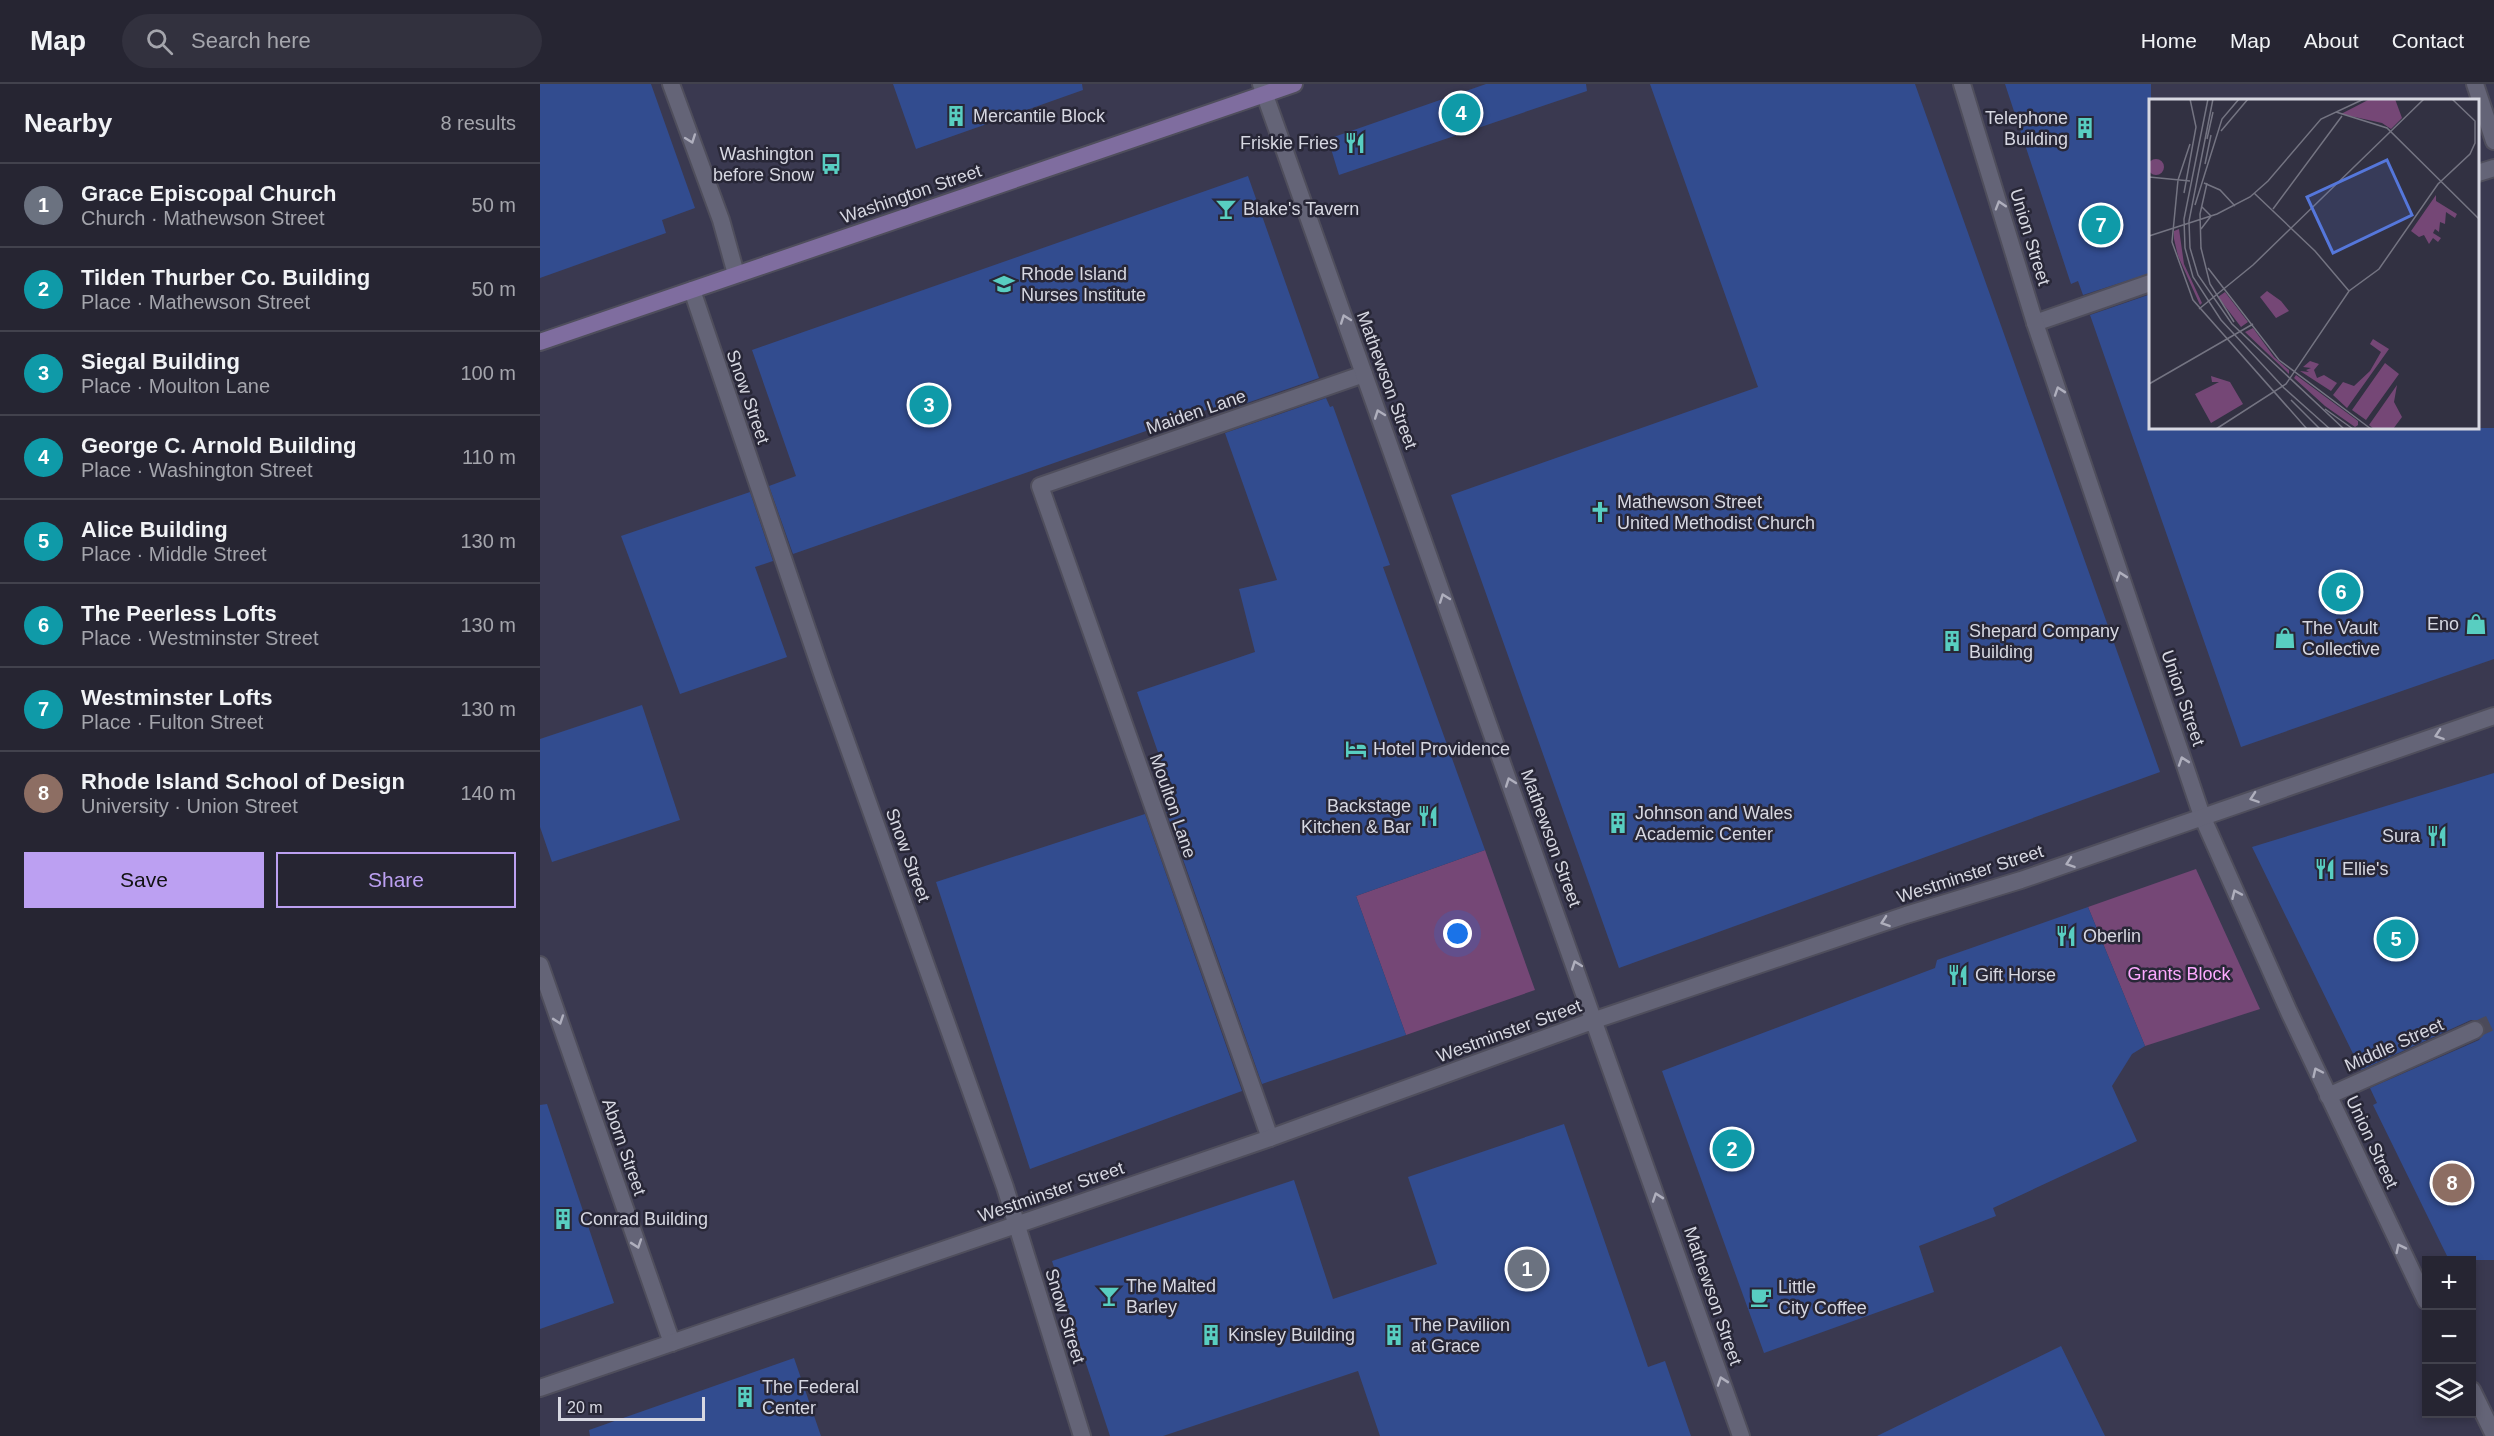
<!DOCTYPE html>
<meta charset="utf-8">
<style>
body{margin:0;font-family:Helvetica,sans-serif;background:#32313e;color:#f1f3f6}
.controls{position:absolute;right:18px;bottom:18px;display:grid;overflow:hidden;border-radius:0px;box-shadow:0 3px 9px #0003}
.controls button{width:54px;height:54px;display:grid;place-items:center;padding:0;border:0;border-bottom:2px solid #42424d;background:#262532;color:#f1f3f6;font:30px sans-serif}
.scale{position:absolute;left:18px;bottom:15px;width:147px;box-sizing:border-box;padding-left:6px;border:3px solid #d7d8e2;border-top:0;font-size:16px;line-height:21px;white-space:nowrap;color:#d7d8e2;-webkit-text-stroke:4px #282737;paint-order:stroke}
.you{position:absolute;left:918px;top:850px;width:21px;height:21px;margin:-15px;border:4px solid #fff;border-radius:50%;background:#1a73e8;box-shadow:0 0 0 9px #1a73e833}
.badge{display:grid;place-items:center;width:39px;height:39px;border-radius:50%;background:#bca0f2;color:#fff;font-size:20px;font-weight:700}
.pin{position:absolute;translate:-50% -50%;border:3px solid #fff;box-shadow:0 2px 6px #0006}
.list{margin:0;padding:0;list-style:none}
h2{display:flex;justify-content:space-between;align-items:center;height:78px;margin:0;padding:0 24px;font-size:26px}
h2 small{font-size:20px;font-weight:400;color:#a4a5ac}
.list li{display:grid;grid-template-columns:39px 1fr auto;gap:18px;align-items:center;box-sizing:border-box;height:84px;padding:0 24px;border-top:2px solid #42424d}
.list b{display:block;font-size:22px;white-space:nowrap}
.list p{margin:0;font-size:20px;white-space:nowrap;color:#a4a5ac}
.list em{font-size:20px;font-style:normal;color:#a4a5ac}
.actions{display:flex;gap:12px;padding:18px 24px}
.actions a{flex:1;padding:14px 0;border:2px solid #bca0f2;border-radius:0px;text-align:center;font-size:21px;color:#bca0f2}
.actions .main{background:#bca0f2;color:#111}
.icon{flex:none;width:33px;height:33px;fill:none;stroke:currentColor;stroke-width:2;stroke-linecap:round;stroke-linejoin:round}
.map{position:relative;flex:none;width:1954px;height:1352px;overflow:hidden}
header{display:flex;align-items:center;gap:36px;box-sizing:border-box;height:84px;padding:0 30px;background:#262532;border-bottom:2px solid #42424d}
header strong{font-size:28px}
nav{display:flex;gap:33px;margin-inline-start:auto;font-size:21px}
.search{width:420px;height:54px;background:#32313e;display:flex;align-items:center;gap:15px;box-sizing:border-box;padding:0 21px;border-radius:33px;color:#a4a5ac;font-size:22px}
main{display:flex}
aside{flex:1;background:#262532}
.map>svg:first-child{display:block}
.built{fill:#3a3950;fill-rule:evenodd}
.green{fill:#754776}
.building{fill:#324c8f}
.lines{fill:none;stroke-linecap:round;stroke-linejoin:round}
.minor-tunnel{stroke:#4b4a5a;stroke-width:16;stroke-dasharray:16 8;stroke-linecap:butt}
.pedestrian-casing{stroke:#4f4e5c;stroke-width:20}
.minor-casing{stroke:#4f4e5c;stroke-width:20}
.tertiary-casing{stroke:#4f4e5c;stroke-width:20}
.secondary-casing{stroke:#4f4e5c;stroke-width:20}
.pedestrian{stroke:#646477;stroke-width:16}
.minor{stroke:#646477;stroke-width:16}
.tertiary{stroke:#646477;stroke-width:16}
.secondary{stroke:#7f6d9f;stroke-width:16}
.oneway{stroke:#afafbd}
.labels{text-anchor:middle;stroke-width:5;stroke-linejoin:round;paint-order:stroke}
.poi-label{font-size:18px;fill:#d7d8e2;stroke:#282737;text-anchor:start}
.street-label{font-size:18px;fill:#d7d8e2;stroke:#282737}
.park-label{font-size:18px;fill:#fdaaff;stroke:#282737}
.inset-road{fill:none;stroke:#747482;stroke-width:1.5}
.view{fill:#5577db;fill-opacity:0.15;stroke:#5577db;stroke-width:3}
.inset-edge{fill:none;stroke:#d7d8e2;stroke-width:3}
</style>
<header>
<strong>Map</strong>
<div class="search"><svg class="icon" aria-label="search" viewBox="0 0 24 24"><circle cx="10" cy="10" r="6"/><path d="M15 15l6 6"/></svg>Search here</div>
<nav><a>Home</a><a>Map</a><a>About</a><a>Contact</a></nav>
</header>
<main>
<aside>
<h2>Nearby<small>8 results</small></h2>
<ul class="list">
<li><span class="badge" style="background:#6b7280">1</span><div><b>Grace Episcopal Church</b><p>Church · Mathewson Street</p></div><em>50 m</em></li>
<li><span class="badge" style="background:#0f9aa8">2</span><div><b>Tilden Thurber Co. Building</b><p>Place · Mathewson Street</p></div><em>50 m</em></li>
<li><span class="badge" style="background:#0f9aa8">3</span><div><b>Siegal Building</b><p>Place · Moulton Lane</p></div><em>100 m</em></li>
<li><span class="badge" style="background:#0f9aa8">4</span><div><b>George C. Arnold Building</b><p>Place · Washington Street</p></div><em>110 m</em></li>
<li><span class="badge" style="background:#0f9aa8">5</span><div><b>Alice Building</b><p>Place · Middle Street</p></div><em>130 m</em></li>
<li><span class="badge" style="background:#0f9aa8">6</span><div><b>The Peerless Lofts</b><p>Place · Westminster Street</p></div><em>130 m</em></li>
<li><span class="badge" style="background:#0f9aa8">7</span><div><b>Westminster Lofts</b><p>Place · Fulton Street</p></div><em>130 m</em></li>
<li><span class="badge" style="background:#8d6e63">8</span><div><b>Rhode Island School of Design</b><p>University · Union Street</p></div><em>140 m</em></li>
</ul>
<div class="actions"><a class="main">Save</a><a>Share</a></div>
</aside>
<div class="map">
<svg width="1954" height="1352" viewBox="0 0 1954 1352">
<rect width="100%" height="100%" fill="#323142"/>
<path class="built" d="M0 0H1954V1352H0ZM1610 16H1938V344H1610ZM1886 1176H1932V1330H1886Z"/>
<path class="green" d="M945 766 995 906 866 951 816 812Z
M1656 785 1720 925 1605 962 1548 823Z"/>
<path class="building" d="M0 0H111L155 124 122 136 126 149 0 194Z
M353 0H542L543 6 376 65Z
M946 0H1046L1047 7 799 91 788 55Z
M1110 0H1375L1620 688 1079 884 911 411 1218 303Z
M1465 0H1611V189L1543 211 1538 197 1531 200Z
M708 92 779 294 678 329 675 323 253 470 229 402 256 392 212 266Z
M1611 210V344H1954V575L1701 663 1550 231Z
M786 314 790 323 793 322 850 481 843 483 945 766 816 812 866 951 722 1000 625 724 636 720 597 608 715 568 699 505 737 496 685 349Z
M210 408 233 477 215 483 247 573 140 610 81 452Z
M102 621 140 736 12 778 0 743V655Z
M1954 689V1176H1909L1833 1021 1837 1019 1830 1004 1939 956 1945 948 1944 941 1937 936H1931L1821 986 1712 763Z
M605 730 702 1007 490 1085 396 798Z
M1548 823 1605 962 1592 970 1572 1002 1597 1057 1453 1124 1456 1132 1379 1162 1394 1208 1224 1269 1122 987 1395 884 1397 876Z
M7 1020 74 1219 0 1245V1021Z
M1024 1040 1108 1283 1125 1277 1151 1352H840L818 1287 623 1352H570L512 1177 754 1096 793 1215 897 1180 868 1093Z
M1521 1262 1565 1352H1337Z
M254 1274 281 1352H50L49 1346Z"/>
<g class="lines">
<path class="minor-tunnel" d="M1935 946 1954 937"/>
<defs>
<path id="pedestrian" d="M1938 89 1954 84
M1495 239 1610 199"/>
<path id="minor" d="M131 0 181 136 196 190
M1422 0 1495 239 1662 732 1749 928 1886 1217
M0 881 132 1259
M1788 1012 1935 946
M730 1054 500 402 824 290
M1932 1306 1954 1351"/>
<path id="tertiary" d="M721 0 1201 1352
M1935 0 1954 57
M152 206 283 592 465 1103 542 1352
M0 1304 730 1054 1055 936 1366 831 1481 796 1954 632"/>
<path id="secondary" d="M0 258 754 0"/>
</defs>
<use href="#pedestrian" class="pedestrian-casing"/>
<use href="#minor" class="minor-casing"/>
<use href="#tertiary" class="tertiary-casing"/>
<use href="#secondary" class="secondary-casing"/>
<use href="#pedestrian" class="pedestrian"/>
<use href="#minor" class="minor"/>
<use href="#tertiary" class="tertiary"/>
<use href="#secondary" class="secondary"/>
</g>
<defs><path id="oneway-chevron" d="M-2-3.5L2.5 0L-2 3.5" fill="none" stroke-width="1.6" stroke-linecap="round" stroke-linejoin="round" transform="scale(1.5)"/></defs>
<g class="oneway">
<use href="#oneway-chevron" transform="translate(151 55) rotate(70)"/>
<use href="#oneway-chevron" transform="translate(1460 121) rotate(-107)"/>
<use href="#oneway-chevron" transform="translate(805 235) rotate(-110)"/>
<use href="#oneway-chevron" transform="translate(1519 307) rotate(-109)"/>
<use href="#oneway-chevron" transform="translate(839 330) rotate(-110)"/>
<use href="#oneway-chevron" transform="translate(1581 492) rotate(-109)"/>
<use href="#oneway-chevron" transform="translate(904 514) rotate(-110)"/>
<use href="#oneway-chevron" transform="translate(1899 651) rotate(161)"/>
<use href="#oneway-chevron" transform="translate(1643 677) rotate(-109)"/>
<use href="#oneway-chevron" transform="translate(970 698) rotate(-110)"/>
<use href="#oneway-chevron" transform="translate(1714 714) rotate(161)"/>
<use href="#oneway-chevron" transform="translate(1530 779) rotate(161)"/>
<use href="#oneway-chevron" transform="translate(1696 810) rotate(-114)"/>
<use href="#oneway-chevron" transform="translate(1345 838) rotate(161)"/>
<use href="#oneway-chevron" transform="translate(1036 881) rotate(-110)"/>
<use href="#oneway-chevron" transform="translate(19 936) rotate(71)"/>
<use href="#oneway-chevron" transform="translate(1777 988) rotate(-115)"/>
<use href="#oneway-chevron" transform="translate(1117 1113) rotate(-109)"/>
<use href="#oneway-chevron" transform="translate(97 1160) rotate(71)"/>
<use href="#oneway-chevron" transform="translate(1860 1164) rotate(-116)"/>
<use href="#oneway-chevron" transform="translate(1182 1297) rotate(-109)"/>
</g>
<defs>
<symbol id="building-bare" viewBox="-9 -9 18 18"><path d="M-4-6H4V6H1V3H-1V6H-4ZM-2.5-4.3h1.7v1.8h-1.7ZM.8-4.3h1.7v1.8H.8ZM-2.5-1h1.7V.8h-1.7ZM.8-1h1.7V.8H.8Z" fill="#58cec1" stroke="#282737" stroke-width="2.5" paint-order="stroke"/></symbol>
<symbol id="restaurant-bare" viewBox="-9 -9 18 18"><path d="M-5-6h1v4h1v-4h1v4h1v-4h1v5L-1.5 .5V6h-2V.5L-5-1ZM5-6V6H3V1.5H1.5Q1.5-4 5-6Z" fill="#58cec1" stroke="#282737" stroke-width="2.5" paint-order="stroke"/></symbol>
<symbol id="bus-bare" viewBox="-9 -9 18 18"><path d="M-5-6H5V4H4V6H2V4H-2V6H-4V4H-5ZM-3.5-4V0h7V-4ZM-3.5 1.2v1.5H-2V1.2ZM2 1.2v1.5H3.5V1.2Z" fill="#58cec1" stroke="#282737" stroke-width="2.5" paint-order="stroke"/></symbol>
<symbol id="bar-bare" viewBox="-9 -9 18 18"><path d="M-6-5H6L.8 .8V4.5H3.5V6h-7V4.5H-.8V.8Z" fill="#58cec1" stroke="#282737" stroke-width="2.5" paint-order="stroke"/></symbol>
<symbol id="school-bare" viewBox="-9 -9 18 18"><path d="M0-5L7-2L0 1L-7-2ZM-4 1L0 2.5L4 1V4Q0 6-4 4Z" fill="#58cec1" stroke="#282737" stroke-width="2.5" paint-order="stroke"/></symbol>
<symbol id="church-bare" viewBox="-9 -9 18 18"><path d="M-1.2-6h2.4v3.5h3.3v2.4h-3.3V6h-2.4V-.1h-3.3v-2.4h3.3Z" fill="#58cec1" stroke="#282737" stroke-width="2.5" paint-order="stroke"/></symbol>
<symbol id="shop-bare" viewBox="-9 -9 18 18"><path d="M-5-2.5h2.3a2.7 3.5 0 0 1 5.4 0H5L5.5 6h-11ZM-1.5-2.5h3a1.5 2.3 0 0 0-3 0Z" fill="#58cec1" stroke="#282737" stroke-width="2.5" paint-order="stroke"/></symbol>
<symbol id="hotel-bare" viewBox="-9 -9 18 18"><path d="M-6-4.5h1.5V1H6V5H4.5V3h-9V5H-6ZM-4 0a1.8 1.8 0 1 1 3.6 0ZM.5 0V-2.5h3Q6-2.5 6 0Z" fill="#58cec1" stroke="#282737" stroke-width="2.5" paint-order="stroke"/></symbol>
<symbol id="cafe-bare" viewBox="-9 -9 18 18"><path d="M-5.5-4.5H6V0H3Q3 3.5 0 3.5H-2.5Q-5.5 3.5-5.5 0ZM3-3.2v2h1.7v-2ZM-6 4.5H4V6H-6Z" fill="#58cec1" stroke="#282737" stroke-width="2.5" paint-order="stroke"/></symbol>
</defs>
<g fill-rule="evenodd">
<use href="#building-bare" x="401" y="17" width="30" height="30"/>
<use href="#building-bare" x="1530" y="29" width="30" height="30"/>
<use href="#restaurant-bare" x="800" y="44" width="30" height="30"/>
<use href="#bus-bare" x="276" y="65" width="30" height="30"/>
<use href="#bar-bare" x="671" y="110" width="30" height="30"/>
<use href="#school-bare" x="449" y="185" width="30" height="30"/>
<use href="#church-bare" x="1045" y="413" width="30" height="30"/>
<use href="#shop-bare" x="1921" y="525" width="30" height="30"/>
<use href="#shop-bare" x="1730" y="539" width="30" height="30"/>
<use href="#building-bare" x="1397" y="542" width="30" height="30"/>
<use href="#hotel-bare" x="801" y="650" width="30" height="30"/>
<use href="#restaurant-bare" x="873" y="717" width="30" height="30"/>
<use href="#building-bare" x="1063" y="724" width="30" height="30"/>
<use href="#restaurant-bare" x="1882" y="737" width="30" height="30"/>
<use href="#restaurant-bare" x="1770" y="770" width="30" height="30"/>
<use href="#restaurant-bare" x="1511" y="837" width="30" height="30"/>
<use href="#restaurant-bare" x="1403" y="876" width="30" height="30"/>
<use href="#building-bare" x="8" y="1120" width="30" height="30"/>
<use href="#bar-bare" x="554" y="1197" width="30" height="30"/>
<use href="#cafe-bare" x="1206" y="1198" width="30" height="30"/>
<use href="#building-bare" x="656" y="1236" width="30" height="30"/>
<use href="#building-bare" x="839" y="1236" width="30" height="30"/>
<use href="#building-bare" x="190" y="1298" width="30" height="30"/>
</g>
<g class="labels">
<g class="poi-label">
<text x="433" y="38">Mercantile Block</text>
<text x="1528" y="40" text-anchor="end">Telephone<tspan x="1528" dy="21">Building</tspan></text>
<text x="798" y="65" text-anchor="end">Friskie Fries</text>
<text x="274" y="76" text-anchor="end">Washington<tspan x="274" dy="21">before Snow</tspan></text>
<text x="703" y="131">Blake's Tavern</text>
<text x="481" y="196">Rhode Island<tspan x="481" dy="21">Nurses Institute</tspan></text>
<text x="1077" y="424">Mathewson Street<tspan x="1077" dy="21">United Methodist Church</tspan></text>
<text x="1919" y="546" text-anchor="end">Eno</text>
<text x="1762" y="550">The Vault<tspan x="1762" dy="21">Collective</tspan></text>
<text x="1429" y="553">Shepard Company<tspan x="1429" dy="21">Building</tspan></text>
<text x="833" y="671">Hotel Providence</text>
<text x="871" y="728" text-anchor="end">Backstage<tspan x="871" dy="21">Kitchen &amp; Bar</tspan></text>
<text x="1095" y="735">Johnson and Wales<tspan x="1095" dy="21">Academic Center</tspan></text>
<text x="1880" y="758" text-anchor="end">Sura</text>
<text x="1802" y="791">Ellie's</text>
<text x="1543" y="858">Oberlin</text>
<text x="1435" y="897">Gift Horse</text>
<text x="40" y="1141">Conrad Building</text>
<text x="586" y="1208">The Malted<tspan x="586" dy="21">Barley</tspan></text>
<text x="1238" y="1209">Little<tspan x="1238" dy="21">City Coffee</tspan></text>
<text x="871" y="1247">The Pavilion<tspan x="871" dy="21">at Grace</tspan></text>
<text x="688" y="1257">Kinsley Building</text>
<text x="222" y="1309">The Federal<tspan x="222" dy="21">Center</tspan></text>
</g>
<g class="street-label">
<text transform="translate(371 110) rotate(-19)" y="6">Washington Street</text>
<text transform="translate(1490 153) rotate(73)" y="6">Union Street</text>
<text transform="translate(847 296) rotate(70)" y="6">Mathewson Street</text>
<text transform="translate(208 313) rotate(71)" y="6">Snow Street</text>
<text transform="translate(656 328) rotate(-19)" y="6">Maiden Lane</text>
<text transform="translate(1643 614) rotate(71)" y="6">Union Street</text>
<text transform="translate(633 722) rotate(71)" y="6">Moulton Lane</text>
<text transform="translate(1011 754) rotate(70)" y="6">Mathewson Street</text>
<text transform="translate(368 771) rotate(70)" y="6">Snow Street</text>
<text transform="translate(1430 790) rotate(-18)" y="6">Westminster Street</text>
<text transform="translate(969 947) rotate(-20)" y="6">Westminster Street</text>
<text transform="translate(1854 961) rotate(-24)" y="6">Middle Street</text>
<text transform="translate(1832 1058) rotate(65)" y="6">Union Street</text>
<text transform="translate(84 1063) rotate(71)" y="6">Aborn Street</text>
<text transform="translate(511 1108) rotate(-19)" y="6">Westminster Street</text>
<text transform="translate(1173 1212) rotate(71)" y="6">Mathewson Street</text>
<text transform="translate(525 1232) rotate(73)" y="6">Snow Street</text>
</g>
<g class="park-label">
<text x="1639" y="896">Grants Block</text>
</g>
</g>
<g transform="translate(1609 15)">
<rect width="330" height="330" fill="#323142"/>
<path d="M221 0H246L253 19 242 30 233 24 192 15ZM-1 68a8 8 0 1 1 16 0a8 8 0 1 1-16 0ZM287 96V102L308 115 306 119 297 113 296 125 291 123 290 133 286 130 284 134 292 139 289 143 284 139 280 145 275 136 270 138 262 132ZM30 130 35 165 53 204 51 206 29 157 25 140V132ZM118 192 132 202 140 212 127 219 111 198ZM76 193 99 223 92 228 69 198ZM104 229 125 258 140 271V275L96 233ZM224 240 240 250 198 309 184 296 194 283 205 287 221 272 232 253 221 245ZM161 262 170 265 165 271 168 279 175 276 188 284 182 292 151 272 160 273 157 271 162 269 154 268ZM236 264 250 275 217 321 203 311ZM147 276 209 322V326L206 328 176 307 145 279ZM62 277 81 283 94 305 62 324 46 295 70 283H63ZM248 286 245 303 253 318 244 330H225L220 326Z" fill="#754776"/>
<path class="inset-road" d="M53 0H75M59 0 35 120 36 149 44 178 72 221 135 289 181 330M64 0 40 122 41 149 49 176 83 225 195 330M187 13 238 29 330 120M72 32 99 0M58 40 64 13M56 65 62 36M0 78 41 82M29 81 23 143 44 201 158 330M29 81 41 45M55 84 71 91 86 107M35 94 47 28 41 0M105 94 166 152 200 192M46 106 73 20 90 0M124 110 193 17M52 130 62 117 53 108M0 137 68 115 101 98 119 82 172 20 215 0M52 149 61 185 85 223M52 150 51 115 58 84M59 169 130 261 222 330M50 210 104 166 275 0M0 285 104 225M142 301 171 330M176 310 204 330M67 330 137 285 200 192 230 170 289 85 321 55 326 44V22L303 0"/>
<path class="view" d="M238 61 263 116 184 154 158 98Z"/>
<rect width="330" height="330" class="inset-edge"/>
</g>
</svg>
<div class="controls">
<button>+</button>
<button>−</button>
<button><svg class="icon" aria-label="layers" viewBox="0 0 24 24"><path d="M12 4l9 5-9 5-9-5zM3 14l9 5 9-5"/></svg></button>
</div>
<div class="scale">20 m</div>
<div class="you"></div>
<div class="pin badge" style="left:987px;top:1185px;background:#6b7280">1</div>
<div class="pin badge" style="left:1192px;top:1065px;background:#0f9aa8">2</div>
<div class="pin badge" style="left:389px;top:321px;background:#0f9aa8">3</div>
<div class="pin badge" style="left:921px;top:29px;background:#0f9aa8">4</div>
<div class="pin badge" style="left:1856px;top:855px;background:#0f9aa8">5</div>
<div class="pin badge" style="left:1801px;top:508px;background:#0f9aa8">6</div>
<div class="pin badge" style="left:1561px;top:141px;background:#0f9aa8">7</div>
<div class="pin badge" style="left:1912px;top:1099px;background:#8d6e63">8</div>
</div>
</main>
